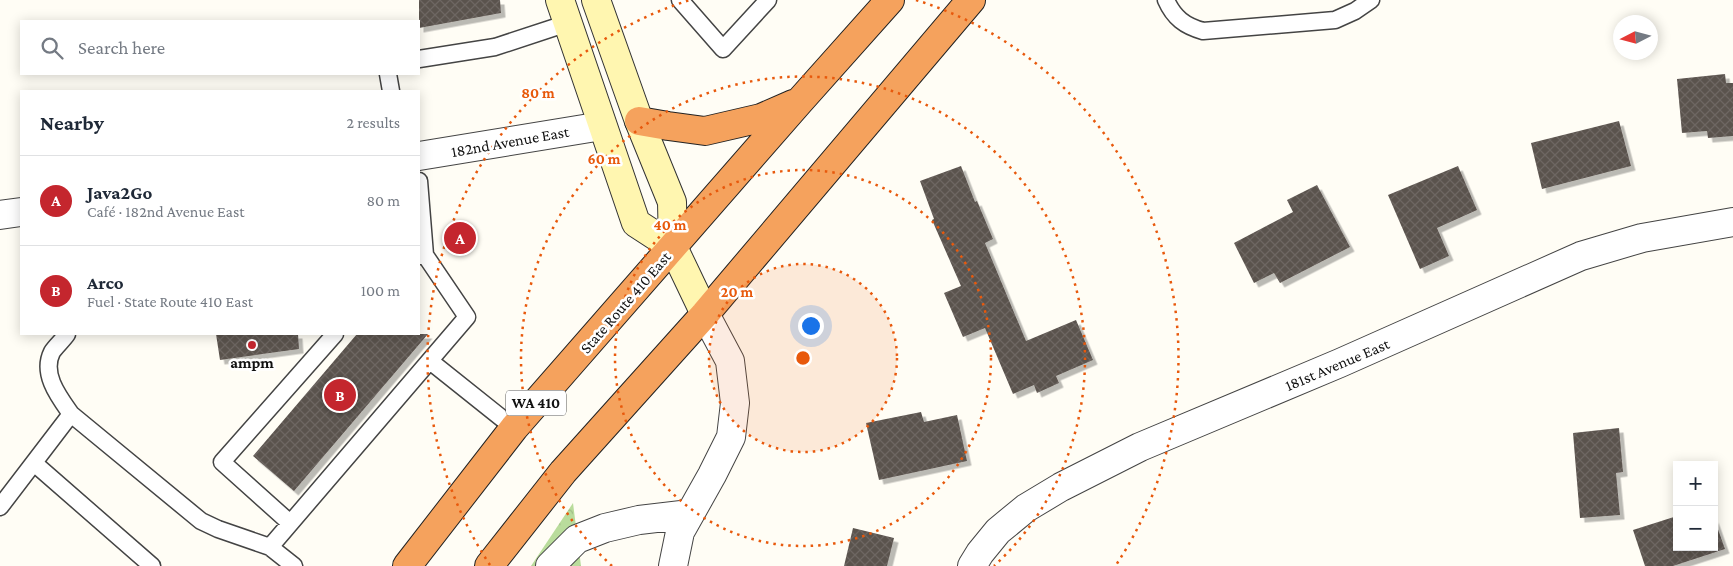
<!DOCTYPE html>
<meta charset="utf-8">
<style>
body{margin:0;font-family:"Crimson Pro",serif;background:#f2f2f3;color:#1f2937}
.controls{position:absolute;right:15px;bottom:15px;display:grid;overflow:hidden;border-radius:0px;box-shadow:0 2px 12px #0003}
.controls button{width:45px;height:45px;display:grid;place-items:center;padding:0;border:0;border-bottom:1px solid #e0e1e3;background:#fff;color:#1f2937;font:25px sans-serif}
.compass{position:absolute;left:1613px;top:15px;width:45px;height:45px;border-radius:50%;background:#fff;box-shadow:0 2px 12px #0003;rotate:264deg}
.you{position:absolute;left:810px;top:325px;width:18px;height:18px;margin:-12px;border:4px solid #fff;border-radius:50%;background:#1a73e8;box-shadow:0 0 0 8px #1a73e833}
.badge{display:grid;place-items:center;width:32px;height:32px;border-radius:50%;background:#c4262e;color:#fff;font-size:16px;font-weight:700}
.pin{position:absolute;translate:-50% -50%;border:2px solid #fff;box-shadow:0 1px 5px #0006}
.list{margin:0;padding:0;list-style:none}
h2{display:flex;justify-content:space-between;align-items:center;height:65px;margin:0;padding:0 20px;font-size:21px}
h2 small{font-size:16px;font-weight:400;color:#747a83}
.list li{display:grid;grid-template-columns:32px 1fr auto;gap:15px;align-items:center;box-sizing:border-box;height:90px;padding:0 20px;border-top:1px solid #e0e1e3}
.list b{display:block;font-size:19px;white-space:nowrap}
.list p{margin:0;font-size:16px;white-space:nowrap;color:#747a83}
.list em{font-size:16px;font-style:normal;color:#747a83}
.icon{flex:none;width:28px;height:28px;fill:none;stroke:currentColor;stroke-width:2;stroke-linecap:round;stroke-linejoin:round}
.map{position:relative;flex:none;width:1733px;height:566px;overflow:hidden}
.search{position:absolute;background:#fff;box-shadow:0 2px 12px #0003;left:20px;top:20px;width:400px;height:55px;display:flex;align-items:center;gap:12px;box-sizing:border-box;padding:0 18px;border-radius:0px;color:#747a83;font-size:19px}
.panel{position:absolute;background:#fff;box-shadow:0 2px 12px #0003;left:20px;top:90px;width:400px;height:245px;border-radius:0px}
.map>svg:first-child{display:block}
.forest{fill:url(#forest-crowns)}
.building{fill:url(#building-cross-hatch);filter:url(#shadow)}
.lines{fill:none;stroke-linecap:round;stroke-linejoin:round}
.lane-casing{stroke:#444;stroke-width:19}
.street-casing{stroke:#444;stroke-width:30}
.secondary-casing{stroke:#333;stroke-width:30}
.highway-casing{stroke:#222;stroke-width:30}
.lane{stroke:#fff;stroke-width:16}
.street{stroke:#fff;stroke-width:28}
.secondary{stroke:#fff6b0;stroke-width:28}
.highway{stroke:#f5a25d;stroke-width:28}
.ring{fill:none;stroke:#e8590c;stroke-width:2.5;stroke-dasharray:2.5 5}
.poi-dot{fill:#c4262e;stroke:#fff;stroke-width:2}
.labels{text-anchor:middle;stroke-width:5;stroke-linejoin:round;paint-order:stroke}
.shield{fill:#fff;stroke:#585858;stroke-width:1}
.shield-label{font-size:15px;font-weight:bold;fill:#111}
.street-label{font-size:16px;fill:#111;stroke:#fff}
.poi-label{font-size:16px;font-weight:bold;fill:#111;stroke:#fff}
.centre{fill:#e8590c;stroke:#fff;stroke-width:2.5}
.ring-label{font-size:15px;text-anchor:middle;font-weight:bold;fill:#e8590c;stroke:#fff;stroke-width:5;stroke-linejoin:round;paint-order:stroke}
</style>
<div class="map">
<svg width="1733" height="566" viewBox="0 0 1733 566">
<defs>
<pattern id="forest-crowns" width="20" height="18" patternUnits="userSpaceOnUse" patternTransform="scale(1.25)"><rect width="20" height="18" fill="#b9dc9c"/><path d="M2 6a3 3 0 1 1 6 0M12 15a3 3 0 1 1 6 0" fill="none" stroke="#9ebc85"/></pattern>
<pattern id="building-cross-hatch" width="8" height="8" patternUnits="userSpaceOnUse" patternTransform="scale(1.25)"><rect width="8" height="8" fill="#5a524d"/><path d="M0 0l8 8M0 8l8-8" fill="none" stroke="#6d6662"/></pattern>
<filter id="shadow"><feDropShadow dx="4.5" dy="4.5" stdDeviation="0" flood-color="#0004"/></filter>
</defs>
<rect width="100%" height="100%" fill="#fffdf5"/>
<path class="forest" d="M573 503 581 566H531Z"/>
<path class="building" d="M419 0H500L501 13 419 28Z
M1725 74 1726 83H1733V136L1708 138 1707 131 1682 133 1677 79Z
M1619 121 1631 166 1542 189 1531 143Z
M961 166 975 202 977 201 993 239 985 243 1026 341 1076 320 1093 360 1056 376 1059 383 1037 393 1034 385 1013 394 985 328 963 337 944 293 961 286 932 220 934 219 920 181Z
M1458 166 1477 210 1437 228 1449 256 1420 269 1388 195Z
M1317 185 1350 247 1280 283 1274 273 1254 283 1234 243 1293 212 1287 200Z
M216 334H298L299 349 220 360Z
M357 334H428L294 491 253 456Z
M921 412 924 422 957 415 967 461 879 480 866 423Z
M1619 428 1623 472 1616 473 1620 515 1580 518 1573 433Z
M1677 516V547H1714V518L1725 549 1673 566H1645L1633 530Z
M853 528 894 538 887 566H844Z"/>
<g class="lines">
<defs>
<path id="lane" d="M680 0 723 49 768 0
M1166 0C1174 18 1185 26 1203 31L1335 20 1355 11 1371 0
M419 59 495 47 568 23
M388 74 391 91
M419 181 425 255 419 256
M430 361 514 428
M71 414 201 521 218 529 270 547 294 566
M34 463 152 566
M0 507 71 414C59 397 41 374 52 352 56 346 63 340 67 334
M290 523 222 462 335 334
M270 547 467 317 425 255"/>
<path id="street" d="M419 156 602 126
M0 215 21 212
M550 566 577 539 605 528 639 520 690 514
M673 566 680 532 712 475 731 437 735 403 730 361 705 314
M972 566 980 553 998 531 1026 508 1061 487 1140 447 1340 363 1581 256 1642 238 1733 222"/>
<path id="secondary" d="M560 0 636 223 673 247
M596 0 639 121 672 202 673 247 705 314"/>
<path id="highway" d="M639 121 668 126 705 131 761 118 793 104
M407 566 514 428 799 102 890 0
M489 566 563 472 705 314 971 0"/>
</defs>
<use href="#lane" class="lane-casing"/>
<use href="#street" class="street-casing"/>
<use href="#secondary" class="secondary-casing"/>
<use href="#highway" class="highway-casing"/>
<use href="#lane" class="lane"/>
<use href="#street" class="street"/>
<use href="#secondary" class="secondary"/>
<use href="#highway" class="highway"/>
</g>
<circle cx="803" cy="358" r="94" fill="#e8590c" fill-opacity=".12"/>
<g class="ring">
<circle cx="803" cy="358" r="94"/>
<circle cx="803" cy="358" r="188"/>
<path d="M612 566A282 282 0 1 1 994 566"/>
<path d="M490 565A375 375 0 0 1 690 0M916 0A375 375 0 0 1 1116 565"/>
</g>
<circle class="poi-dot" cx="252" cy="345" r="5"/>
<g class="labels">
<rect class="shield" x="506" y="390.5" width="60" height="25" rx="4"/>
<g class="shield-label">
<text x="536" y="408">WA 410</text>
</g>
<g class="street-label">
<text transform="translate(510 141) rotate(-10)" y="6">182nd Avenue East</text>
<text transform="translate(625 302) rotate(-49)" y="6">State Route 410 East</text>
<text transform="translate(1337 364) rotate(-23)" y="6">181st Avenue East</text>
</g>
<g class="poi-label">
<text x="252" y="368">ampm</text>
</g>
</g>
<circle cx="803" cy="358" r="8" class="centre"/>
<g class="ring-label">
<text x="538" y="98">80 m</text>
<text x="604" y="164">60 m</text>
<text x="670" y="230">40 m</text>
<text x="737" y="297">20 m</text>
</g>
</svg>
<div class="controls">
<button>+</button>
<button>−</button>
</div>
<svg class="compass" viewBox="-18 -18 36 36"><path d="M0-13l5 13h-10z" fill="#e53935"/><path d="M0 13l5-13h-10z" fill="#747a83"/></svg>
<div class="you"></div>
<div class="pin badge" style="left:460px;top:238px">A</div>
<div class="pin badge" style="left:340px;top:395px">B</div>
<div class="search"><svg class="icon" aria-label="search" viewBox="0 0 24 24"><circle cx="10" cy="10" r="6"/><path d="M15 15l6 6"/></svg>Search here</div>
<section class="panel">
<h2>Nearby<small>2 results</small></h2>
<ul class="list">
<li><span class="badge">A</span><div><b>Java2Go</b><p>Café · 182nd Avenue East</p></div><em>80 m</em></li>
<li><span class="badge">B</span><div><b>Arco</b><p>Fuel · State Route 410 East</p></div><em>100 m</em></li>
</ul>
</section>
</div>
